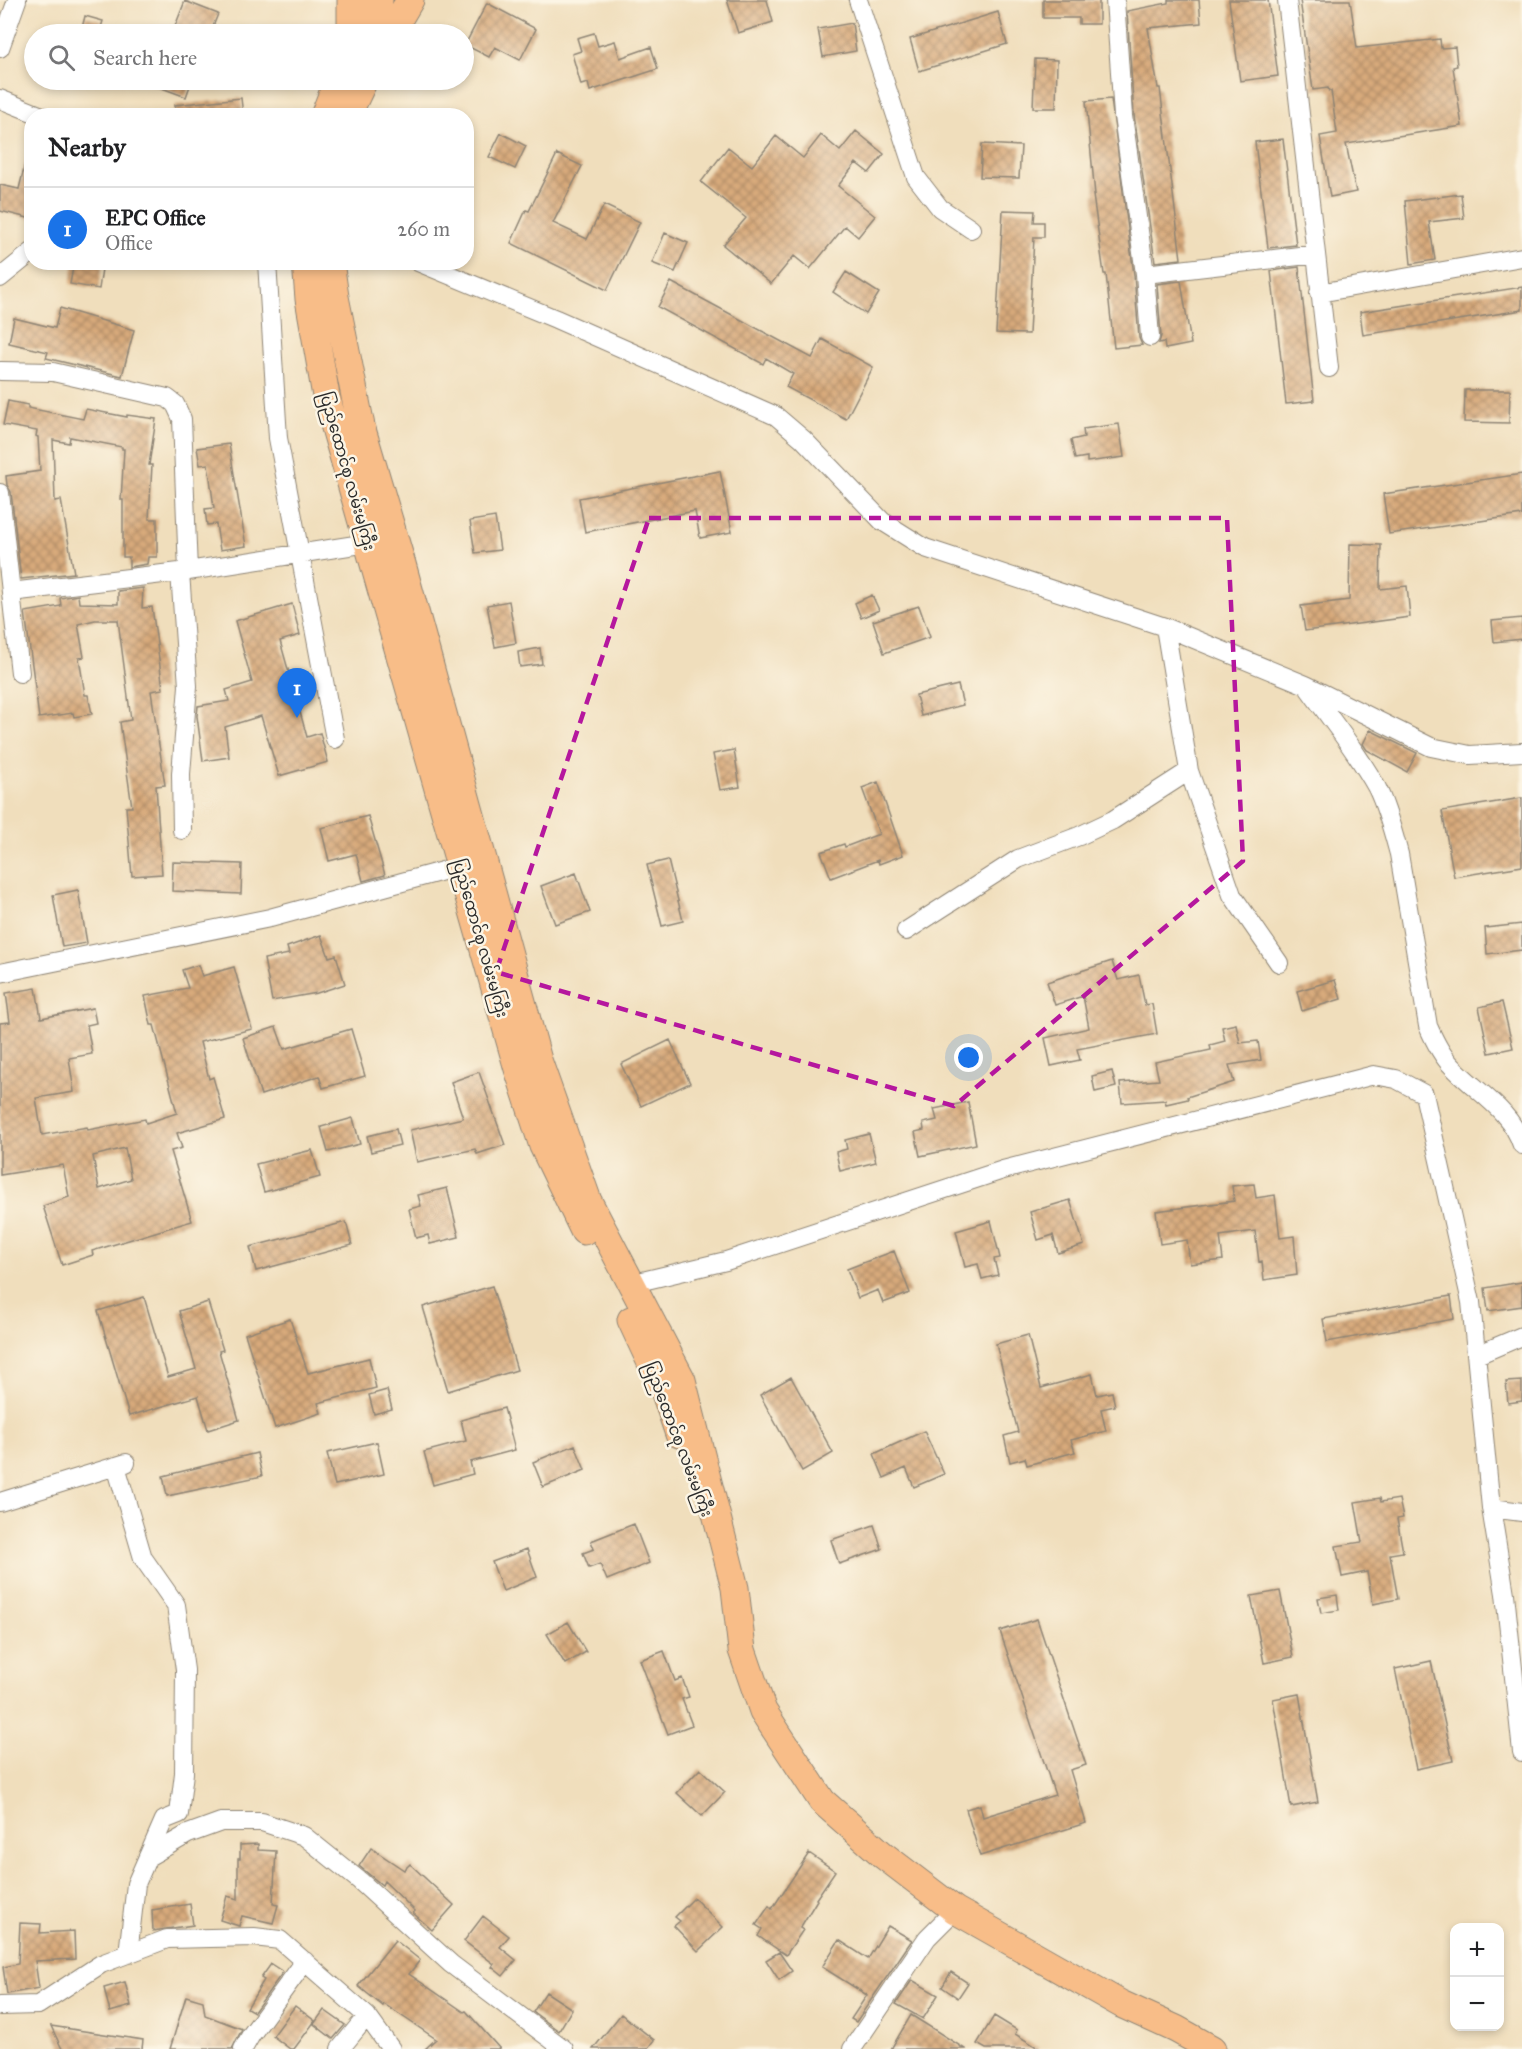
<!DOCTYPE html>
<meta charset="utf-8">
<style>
body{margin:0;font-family:"IM FELL Great Primer","Noto Sans Myanmar",serif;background:#f6f6f6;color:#202124}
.controls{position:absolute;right:18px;bottom:18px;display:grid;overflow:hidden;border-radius:12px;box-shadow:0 3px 9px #0003}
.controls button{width:54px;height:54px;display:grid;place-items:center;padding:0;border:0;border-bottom:2px solid #e0e0e0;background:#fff;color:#202124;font:30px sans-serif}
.you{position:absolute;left:969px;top:1058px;width:21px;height:21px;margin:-15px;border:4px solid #fff;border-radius:50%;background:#1a73e8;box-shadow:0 0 0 9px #1a73e833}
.badge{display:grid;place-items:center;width:39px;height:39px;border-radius:50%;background:#1a73e8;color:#fff;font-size:20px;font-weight:700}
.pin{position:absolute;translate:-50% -50px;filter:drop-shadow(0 2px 3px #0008)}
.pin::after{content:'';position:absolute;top:32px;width:21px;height:18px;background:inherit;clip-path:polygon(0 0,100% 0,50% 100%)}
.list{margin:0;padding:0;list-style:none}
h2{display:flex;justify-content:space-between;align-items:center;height:78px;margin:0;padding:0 24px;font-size:26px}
h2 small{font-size:20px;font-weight:400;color:#757577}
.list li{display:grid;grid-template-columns:39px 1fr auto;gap:18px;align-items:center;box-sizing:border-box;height:84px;padding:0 24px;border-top:2px solid #e0e0e0}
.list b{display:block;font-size:22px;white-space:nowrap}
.list p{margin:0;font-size:20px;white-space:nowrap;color:#757577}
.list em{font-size:20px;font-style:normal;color:#757577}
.icon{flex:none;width:33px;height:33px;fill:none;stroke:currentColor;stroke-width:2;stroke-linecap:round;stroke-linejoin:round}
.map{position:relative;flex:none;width:1522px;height:2049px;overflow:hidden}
.search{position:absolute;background:#fff;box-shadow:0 3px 9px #0003;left:24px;top:24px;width:450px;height:66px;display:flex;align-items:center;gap:15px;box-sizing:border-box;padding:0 21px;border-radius:33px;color:#757577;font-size:22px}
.panel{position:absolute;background:#fff;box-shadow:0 3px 9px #0003;left:24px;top:108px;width:450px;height:162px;border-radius:24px}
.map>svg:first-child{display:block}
.building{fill:url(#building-cross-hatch);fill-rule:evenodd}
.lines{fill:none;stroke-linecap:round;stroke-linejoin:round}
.minor-casing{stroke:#8e8474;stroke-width:20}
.primary-casing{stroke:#8e8474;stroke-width:29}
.minor{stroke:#fff;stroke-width:18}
.primary{stroke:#f8bd88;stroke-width:27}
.marked{fill:none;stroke:#b5179e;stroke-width:4.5;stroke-dasharray:12 8;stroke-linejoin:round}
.labels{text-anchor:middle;stroke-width:5;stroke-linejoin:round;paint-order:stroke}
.street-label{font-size:16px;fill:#2b2b2b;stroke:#fcf5e5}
</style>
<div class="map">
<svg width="1522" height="2049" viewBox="0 0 1522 2049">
<defs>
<pattern id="building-cross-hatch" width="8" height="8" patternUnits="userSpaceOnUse" patternTransform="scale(1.5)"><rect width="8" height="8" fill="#d8aa7c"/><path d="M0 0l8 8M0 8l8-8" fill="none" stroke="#af8b66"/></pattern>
</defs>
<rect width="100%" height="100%" fill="#fcf5e5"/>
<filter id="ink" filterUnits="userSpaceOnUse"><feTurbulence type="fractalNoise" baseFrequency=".0167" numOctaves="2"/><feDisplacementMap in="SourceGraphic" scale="12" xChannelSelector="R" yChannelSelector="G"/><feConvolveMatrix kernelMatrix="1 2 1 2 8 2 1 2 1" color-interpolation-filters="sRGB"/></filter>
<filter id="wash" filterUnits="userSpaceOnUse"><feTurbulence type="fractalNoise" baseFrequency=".008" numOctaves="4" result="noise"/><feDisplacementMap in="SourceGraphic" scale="24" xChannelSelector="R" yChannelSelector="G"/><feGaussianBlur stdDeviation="1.35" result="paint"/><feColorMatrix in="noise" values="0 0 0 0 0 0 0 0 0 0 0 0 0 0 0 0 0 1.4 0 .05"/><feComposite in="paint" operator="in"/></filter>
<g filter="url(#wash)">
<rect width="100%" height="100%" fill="#f0debc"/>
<g id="blocks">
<path class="building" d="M727 0H767L773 22 738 33Z
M1043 0H1099V24H1079V18H1043Z
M1168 0H1199L1201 23 1148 28 1158 88H1160L1181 259 1155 262 1134 115 1127 11 1168 3Z
M1229 0H1268L1278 76 1240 81Z
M1300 0H1350L1357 48 1440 39 1441 48 1455 47 1457 66 1453 67 1462 126 1346 144 1356 192 1330 197 1320 136 1337 133 1331 91H1329L1328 88 1313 90Z
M185 1 218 14 210 34H172Z
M487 3 536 29 520 60 495 47 489 57 465 45Z
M998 12 1007 44 919 71 910 39Z
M85 16 103 21 99 34 81 32Z
M852 23 856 51 823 57 818 29Z
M594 33 598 46 615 41 620 58 651 47 658 69 590 91 588 83 581 85 572 54 581 51 577 38Z
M1035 59 1057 60 1056 108H1033Z
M143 81V80H192L186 97Z
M241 98 243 116H175V105Z
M1111 99 1134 275 1139 338 1142 345 1114 348 1106 274H1104L1093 195H1095L1086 101Z
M856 131 884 154 869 173 856 163 838 186 875 216 858 237 845 226 810 269 794 256 771 284 723 245 746 218 701 182 728 147 752 166 776 136 803 158 821 135 840 151Z
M501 133 526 146 515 169 489 157Z
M1283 139 1296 245 1268 248 1255 142Z
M982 144 1021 146 1019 178 980 177Z
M557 154 582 166 553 223 587 239 604 205 640 222 607 290 511 243 526 210 529 211Z
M26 160 32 161V219L0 211V185L19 189Z
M1461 194 1464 218 1429 222 1435 260 1411 264 1405 201Z
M1003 210 1035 211 1034 222H1044V237H1034L1029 334 996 333Z
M665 233 688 243 675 272 652 263Z
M74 262H103L99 289 70 284Z
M1299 267 1314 401 1286 404 1271 271Z
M846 272 879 293 866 314 833 292Z
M1181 281 1191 344 1165 349 1164 342 1159 343 1161 336 1157 284Z
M671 282 812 358 822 339 873 367 846 419 786 387 793 374 766 358 763 364 658 307Z
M1522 287V310L1363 335 1360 312Z
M60 308 134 330 122 376 46 358 48 352 9 343 14 318 55 328Z
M1465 390H1510L1509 423 1464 422Z
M8 401 28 405V408L83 419 86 409 127 417V415L156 419 149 465H152L149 519H157V557H148L147 564 129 567V557H123V500H121L124 449H122V447L70 437 69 443 53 440 55 501 61 500 74 573 21 579 11 492 7 485 6 476 40 471 38 437 36 436 37 431 3 425Z
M1119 424 1124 457 1087 462V457L1075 459 1071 440 1084 437 1083 429Z
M229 444 246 546 220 550 216 524 207 525 205 509 214 508 208 464 200 465 197 448Z
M720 471 732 532 700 538 695 511 585 532 579 498Z
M1522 474V515L1389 534 1383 494Z
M495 517 500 550 475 553 470 521Z
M1350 544 1381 545 1380 589 1407 586 1410 617 1305 631 1301 606 1349 600Z
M143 588 142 608 152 607 163 689 151 691 165 785 156 786 162 874 132 876 126 807H132L120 722 131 720 118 620H95L78 624 84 657 79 658 85 695H88L92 714 74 717 73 713 39 718 25 612 61 606 60 598 78 595 79 603 118 604V591Z
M872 595 879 610 861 618 855 603Z
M509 601 516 643 495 647 487 605Z
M292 604 300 635 280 641 307 737 320 733 328 762 279 776 261 716 225 727 229 757 203 761 197 716 198 706 229 701 226 690 252 682 235 621Z
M919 606 930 637 884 653 873 621Z
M1522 618V639L1494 642 1492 621Z
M540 648 542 664 520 667 518 652Z
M958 685 963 705 921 716 916 695Z
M1370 730 1417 753 1407 772 1367 750 1363 744Z
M734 750 740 787 720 790 713 754Z
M878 782 903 855 879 864 878 860 831 878 821 852 844 844 845 847 879 834 862 788Z
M1522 798V866L1454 877 1442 811Z
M368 816 385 875 363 881 356 854 329 861 321 828Z
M668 860 683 921 662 926 647 865Z
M173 862 242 864 241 894 172 891Z
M576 873 590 912 555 924 541 886Z
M78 890 87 943 62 947 53 895Z
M1522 924V950L1487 954 1485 928Z
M321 935 329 957 336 955 345 984 317 993 272 1001 264 959 289 954 287 947Z
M1112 961 1118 980 1139 975 1145 1005 1152 1004 1157 1034 1077 1049 1080 1060 1051 1066 1045 1038 1089 1028 1083 996 1055 1005 1047 982Z
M198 965 202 976 234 967 252 1029 200 1042 209 1079 213 1077 225 1119 177 1133 182 1148 171 1151 192 1221 92 1251 93 1255 62 1265 43 1206 69 1197 63 1165 0 1175V1023L10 1022 6 993 36 988 41 1018 93 1008 96 1023 87 1025 92 1054 69 1058 74 1092 36 1098 42 1135 87 1127 88 1130 145 1119 146 1123 177 1113 154 1025H151L145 996 188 988 182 970ZM125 1148 131 1179 99 1189 93 1156Z
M1335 980 1341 999 1302 1011 1297 991Z
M1502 1002 1513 1048 1489 1053 1479 1007Z
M1236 1024 1240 1043 1258 1041 1261 1060 1229 1065 1234 1082 1187 1097 1188 1099 1166 1104 1165 1100 1122 1103 1120 1083 1159 1080 1155 1062 1211 1050 1210 1045 1225 1041 1222 1027Z
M276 1027 284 1049 351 1029 365 1076 323 1088 319 1076 261 1095 243 1038Z
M670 1040 690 1083 641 1106 621 1064Z
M1112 1071 1116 1087 1095 1092 1092 1076Z
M479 1072 505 1145 477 1154 475 1149 417 1162 410 1130 463 1118 451 1082Z
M968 1102 976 1144 920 1156 915 1132 924 1130 923 1123 937 1120 934 1109Z
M353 1118 360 1144 328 1152 321 1127Z
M396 1129 400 1145 371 1152 367 1136Z
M869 1134 876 1162 840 1171 836 1152 847 1149 845 1140Z
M312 1150 320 1177 264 1192 256 1164Z
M1254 1184 1256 1198 1275 1195 1280 1238 1294 1236 1297 1275 1264 1280 1262 1261 1259 1262 1255 1231 1220 1236 1223 1260 1190 1264 1187 1240 1160 1244 1156 1211 1234 1201 1232 1186Z
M447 1188 459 1237 430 1244 428 1235 416 1238 409 1209 421 1206 418 1195Z
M1070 1200 1084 1245 1058 1253 1053 1235 1038 1240 1030 1212Z
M991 1221 1000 1258 994 1259 998 1275 982 1279 978 1264 965 1267 956 1231Z
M346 1222 352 1245 256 1271 250 1247Z
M894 1251 910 1293 883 1303 878 1290 858 1298 847 1269Z
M1522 1282V1306L1488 1311 1485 1288Z
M492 1286 517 1370 448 1391 423 1307Z
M1451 1296 1454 1319 1327 1342 1323 1319Z
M144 1297 168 1377 196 1369 179 1311 208 1302 223 1350 219 1351 239 1420 208 1430 198 1396 129 1416 98 1311Z
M290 1319 308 1373 369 1358 376 1388 318 1403 321 1413 275 1428 245 1334Z
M1028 1335 1041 1388 1092 1374 1097 1395 1112 1392 1115 1406 1101 1409 1106 1431 1071 1440 1075 1452 1027 1465 1025 1458 1010 1462 1004 1436 1018 1432 996 1344Z
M791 1377 833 1453 802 1471 760 1395Z
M1522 1381V1401L1508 1403 1506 1382Z
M387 1390 392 1409 374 1414 369 1395Z
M504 1408 515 1450 470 1462 473 1474 433 1485 424 1452 466 1441 461 1420Z
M924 1431 944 1474 914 1487 906 1468 884 1478 874 1454Z
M377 1442 384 1474 335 1485 327 1453Z
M575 1445 585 1470 543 1487 533 1462Z
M257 1453 262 1476 167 1496 163 1476Z
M1380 1498 1381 1502 1399 1499 1403 1518 1397 1519 1403 1552 1390 1554 1398 1599 1373 1604 1367 1572 1342 1577 1336 1546 1362 1542 1355 1502Z
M634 1524 649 1563 607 1580 600 1564 589 1568 583 1553 594 1549 591 1541Z
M874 1525 882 1549 839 1564 831 1540Z
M527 1549 537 1577 503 1591 492 1562Z
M1280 1591 1293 1657 1264 1663 1251 1596Z
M1337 1595 1339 1610 1321 1613 1318 1598Z
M1037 1619 1086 1765 1070 1770 1086 1823 980 1856 966 1809 980 1805 983 1817 1055 1795 1000 1631Z
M568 1622 586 1652 565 1664 547 1634Z
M664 1651 675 1681 682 1678 689 1697 682 1699 692 1725 668 1734 640 1660Z
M1431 1661 1453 1761 1416 1769 1395 1669Z
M1299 1694 1318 1802 1291 1807 1273 1699Z
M700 1769 725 1792 702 1816 677 1793Z
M258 1844V1850L276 1851 273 1904 278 1905 273 1923 242 1916 239 1926 220 1920 227 1896 238 1899V1859H240V1845Z
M371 1848 404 1870 410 1864 454 1905 432 1930 413 1913 415 1911 384 1881 382 1885 359 1866Z
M809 1853 835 1871 816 1899 817 1900 800 1928 803 1930 786 1955 758 1936 762 1929 756 1925 769 1906 772 1909Z
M694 1898 723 1927 698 1951 674 1926 680 1921 675 1917Z
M190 1904 193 1925 153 1931 152 1910Z
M483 1916 509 1936 500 1947 516 1960 503 1976 492 1967 494 1964 464 1941Z
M20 1923 41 1924 40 1933 74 1931 75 1959 35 1961 39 1988 7 1994 3 1967 18 1964Z
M888 1926 912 1940 856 2022 851 2019 867 1995 822 1967 839 1940 868 1959Z
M395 1940 420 1960 409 1974 464 2012 466 2011 500 2049H425L436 2039 384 2004 383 2006 358 1986Z
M779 1952 792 1971 779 1980 766 1960Z
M271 1964 283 1972 254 2012 247 2008 264 1980 261 1978Z
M951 1972 968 1983 958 1998 942 1987Z
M912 1980 938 1995 923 2019 896 2004Z
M125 1982 131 2006 110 2012 104 1988Z
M546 1992 572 2009 559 2031 533 2012Z
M186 1996 203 2001 205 2015 242 2029 232 2049H170Z
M295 2006 315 2021 294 2049H290L273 2036Z
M324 2010 345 2025 333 2039 314 2024Z
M621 2014 654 2040 647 2049H593Z
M911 2015 965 2049H891Z
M994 2016 1017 2030 1015 2034 1040 2049H986L977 2044Z
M51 2026 143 2040 142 2049H62Z"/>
</g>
</g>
<g filter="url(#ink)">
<use href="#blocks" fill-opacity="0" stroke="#8e8474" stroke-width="1.5"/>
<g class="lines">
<defs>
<path id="minor" d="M858 0 916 177 940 208 971 229
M1115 0 1123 116 1145 274 1150 337
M1287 0 1329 368
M0 48 17 0
M0 99 42 116
M267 262 278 438 335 739
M418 262 556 319 776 416 803 439 882 521 925 548 1165 627 1306 685 1431 747 1470 755 1522 752
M1145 274 1316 254
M0 278 32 252
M1319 293 1522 257
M0 371 53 372 167 398 175 404 182 419 188 571
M0 493 20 673
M180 572 188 686 181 774 182 830
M11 592 188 571 368 543
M1165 627 1189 771 1232 895 1279 963
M1309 689C1332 721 1358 753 1377 788 1387 808 1393 832 1399 854L1428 1026C1434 1040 1441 1055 1452 1066 1475 1091 1511 1110 1522 1145
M906 931 1018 859 1079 836 1113 820 1189 771
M0 973 270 918 461 866
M630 1284 726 1261 1003 1170 1374 1075 1396 1079 1424 1094 1471 1302 1491 1508 1505 1594 1522 1752
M1477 1355 1522 1336
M116 1466 143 1558 176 1605 185 1670 184 1773 179 1814 164 1820 136 1884 128 1954
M0 1502 126 1463
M1491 1508 1522 1512
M148 1857 188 1834 221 1822H262L304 1836 360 1881 451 1964 564 2049
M0 2006 38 2005 101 1964 167 1939 254 1937 280 1940 367 2016 391 2049
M243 2049 251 2035 305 1961
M340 2049 367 2016
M852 2049 927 1938 955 1910"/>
<path id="primary" d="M351 0V34
M359 34 379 0
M390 34 410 0
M324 116 338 80
M347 116 364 80
M306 262 309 299 326 396 518 1069 543 1146 584 1231
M330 262 335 297 361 426 402 564 538 1060 588 1201 682 1380 735 1588 742 1650 763 1711 822 1801 883 1855 955 1910 1121 2004 1176 2029 1212 2049
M631 1320 665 1393 679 1434"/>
</defs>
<use href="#minor" class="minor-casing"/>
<use href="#primary" class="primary-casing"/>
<use href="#minor" class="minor"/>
<use href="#primary" class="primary"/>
</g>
</g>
<path class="marked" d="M649 518H1227L1243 861 954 1106 496 972Z"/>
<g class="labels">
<g class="street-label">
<text transform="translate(348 471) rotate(74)" y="6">ပြည်ထောင်စု လမ်းမကြီး</text>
<text transform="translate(481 938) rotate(74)" y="6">ပြည်ထောင်စု လမ်းမကြီး</text>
<text transform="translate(679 1439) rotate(69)" y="6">ပြည်ထောင်စု လမ်းမကြီး</text>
</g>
</g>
</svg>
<div class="controls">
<button>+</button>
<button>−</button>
</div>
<div class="you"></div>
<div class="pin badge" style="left:297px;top:718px">1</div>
<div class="search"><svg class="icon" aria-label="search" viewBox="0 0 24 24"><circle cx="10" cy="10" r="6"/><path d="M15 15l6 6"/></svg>Search here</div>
<section class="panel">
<h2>Nearby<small></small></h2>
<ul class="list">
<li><span class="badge">1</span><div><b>EPC Office</b><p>Office</p></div><em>260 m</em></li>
</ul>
</section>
</div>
